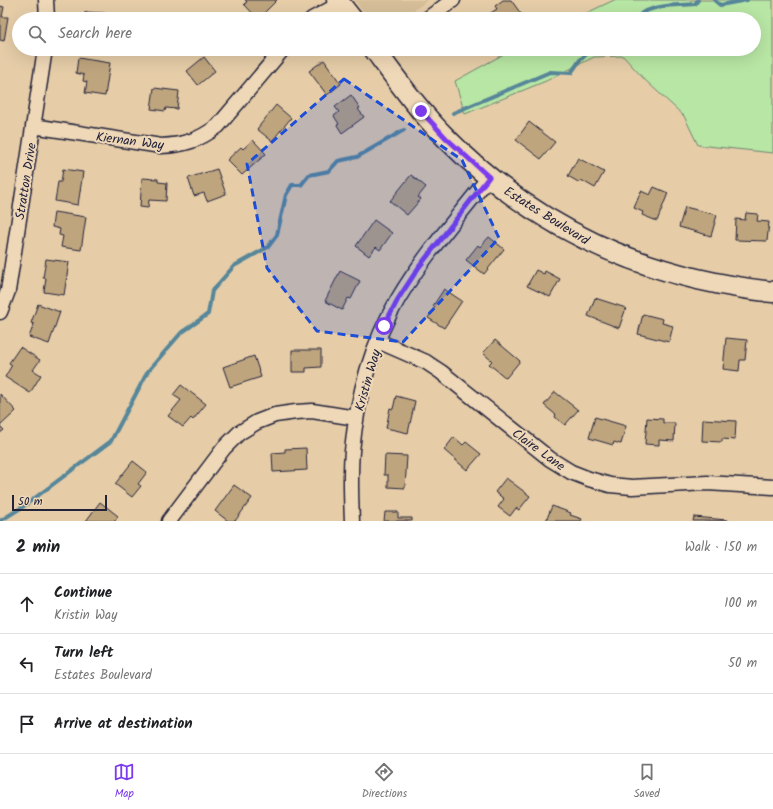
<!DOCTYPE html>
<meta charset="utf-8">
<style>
body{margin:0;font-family:Kalam,sans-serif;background:#f2f2f2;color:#202124}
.scale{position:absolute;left:12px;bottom:10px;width:95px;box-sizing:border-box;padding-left:4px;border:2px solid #22223b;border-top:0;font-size:11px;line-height:14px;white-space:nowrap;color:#22223b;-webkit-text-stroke:3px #efd8b7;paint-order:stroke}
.stop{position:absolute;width:12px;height:12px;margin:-9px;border:3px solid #7c3aed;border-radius:50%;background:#fff}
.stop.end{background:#7c3aed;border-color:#fff;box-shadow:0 1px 4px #0008}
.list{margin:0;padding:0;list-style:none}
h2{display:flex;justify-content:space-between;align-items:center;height:52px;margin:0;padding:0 16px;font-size:17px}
h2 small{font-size:13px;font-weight:400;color:#757577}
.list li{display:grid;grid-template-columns:26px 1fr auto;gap:12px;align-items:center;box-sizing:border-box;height:60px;padding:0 16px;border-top:1px solid #e0e0e0}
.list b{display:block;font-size:15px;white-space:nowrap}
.list p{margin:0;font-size:13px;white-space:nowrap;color:#757577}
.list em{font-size:13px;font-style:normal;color:#757577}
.icon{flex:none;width:22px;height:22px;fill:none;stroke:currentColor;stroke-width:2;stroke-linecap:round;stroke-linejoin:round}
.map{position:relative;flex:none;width:773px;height:521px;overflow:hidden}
.search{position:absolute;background:#fff;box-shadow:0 4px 16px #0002;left:12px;right:12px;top:12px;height:44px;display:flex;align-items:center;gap:10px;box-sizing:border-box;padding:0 14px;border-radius:22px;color:#757577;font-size:15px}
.sheet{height:232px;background:#fff}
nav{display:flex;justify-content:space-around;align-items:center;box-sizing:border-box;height:56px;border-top:1px solid #e0e0e0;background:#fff;font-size:11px;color:#757577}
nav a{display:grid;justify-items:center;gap:2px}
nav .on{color:#7c3aed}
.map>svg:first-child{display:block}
.built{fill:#d6be99}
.green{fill:#b8e6a4;stroke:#6d8470}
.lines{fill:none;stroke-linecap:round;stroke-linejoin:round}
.stream{stroke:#578699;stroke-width:4}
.building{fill:#bfa57e;stroke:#22223b}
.street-casing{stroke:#22223b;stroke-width:17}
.secondary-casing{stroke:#22223b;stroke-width:23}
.street{stroke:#efd8b7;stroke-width:14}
.secondary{stroke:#efd8b7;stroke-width:20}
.route{stroke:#7c3aed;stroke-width:5}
.marked{fill:#1d4ed8;fill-opacity:0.2;stroke:#1d4ed8;stroke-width:3;stroke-dasharray:8 5;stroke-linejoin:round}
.labels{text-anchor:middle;stroke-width:4;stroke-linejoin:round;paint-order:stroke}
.street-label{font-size:13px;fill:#22223b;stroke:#efd8b7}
</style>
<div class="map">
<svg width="773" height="521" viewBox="0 0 773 521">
<rect width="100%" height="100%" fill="#e6cda8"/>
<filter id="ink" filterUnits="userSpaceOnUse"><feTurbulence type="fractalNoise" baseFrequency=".025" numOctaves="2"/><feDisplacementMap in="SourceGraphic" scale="8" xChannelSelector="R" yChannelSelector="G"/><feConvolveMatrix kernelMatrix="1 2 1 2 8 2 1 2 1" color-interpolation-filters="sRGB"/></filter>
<g filter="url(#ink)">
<path class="built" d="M354 0H428L402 19H369Z"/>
<path class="green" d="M614 0H773V153L698 145 684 116 645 80 623 56 594 57 546 81 465 114 455 81 513 49H754V19H574Z"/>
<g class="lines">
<path class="stream" d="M714 0 720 5 747 0
M637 19C639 16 642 12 646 11 662 4 679 6 695 4L698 0
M453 113 550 72 571 73 580 60 592 49
M0 521 24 506 111 441 148 371 181 333 208 314 212 291 234 266 268 247 277 235 286 195 292 185H301L309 175 329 171 338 161 357 157 404 130"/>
</g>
<path class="building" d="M245 0H277L258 19 244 4 247 2Z
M503 0H511L521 14 514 19H493L489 14 497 9 495 6Z
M0 6 4 7 2 17H8L4 41 0 40Z
M85 12 105 13 104 19H85Z
M469 49H481L473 55Z
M204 57 215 71 198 85 187 71Z
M78 58 110 63 105 96 85 93 87 82 83 81 84 75 76 73Z
M324 60 341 84 327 95 309 71Z
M154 88 179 91 177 109 166 108 165 111 151 109Z
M351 95 360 108 358 109 364 117 342 133 337 125 339 124 334 116 339 112 335 107Z
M276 105 291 118 272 141 257 129Z
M529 122 555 142 541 159 516 140Z
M253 140 266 154 242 175 227 160 241 147 243 149Z
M578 158 604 172 595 188 581 180 580 183 568 176Z
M63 169 83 172 78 205 55 201 58 182H61Z
M217 169 226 194 207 201 204 193 194 196 188 178Z
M411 175 426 187 418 197 421 199 407 215 390 201Z
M142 178 158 179V182L167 183 166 201 149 200 148 208 140 207Z
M654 187 668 193 657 221 642 215 643 212 634 208 641 191 650 195Z
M685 207 717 215 711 236 679 227Z
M54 212 86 217 81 250 61 247 63 236 59 235 60 229 52 227Z
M746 213 758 214 757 221 769 222 767 241 735 240 736 219 745 220Z
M374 220 392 233 380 250 376 247 369 256 356 246Z
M489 237 504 249 484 274 466 260 478 245 480 247Z
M46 259 69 262 64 295 44 292 46 278H43Z
M536 270 544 274 545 271 560 279 550 297 527 286Z
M340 271 360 281 351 299 348 298 342 310 325 301Z
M444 289 462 301 444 328 428 318 435 307 433 306Z
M595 298 626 308 619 328 588 316Z
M38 304 60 312 49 344 29 337 34 324 31 323Z
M643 314 663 319 662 323 673 326 669 342 638 334Z
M726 338 747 340 745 360H740L739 371 723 369Z
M495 340 520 361 506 378 489 364 492 361 483 353Z
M20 347 40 360 33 370 41 375 30 393 5 377 12 365 9 363Z
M292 350H321V367L306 368V372H292Z
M254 356 261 377 230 387 223 367Z
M181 385 206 404 193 420 191 418 183 427 168 416 181 400 173 395Z
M555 392 578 410 565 425 555 417 556 415 544 405Z
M0 394 16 411 0 426 4 430 0 433Z
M396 396 415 401 408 433 386 428 390 408 393 409Z
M595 417 626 426 621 444 614 442 613 445 589 438Z
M647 418 663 419V423H675L674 441 659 440V445L645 444Z
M703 419 736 421 735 440 722 439V442L702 441Z
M454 437 463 445 466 442 481 454 467 470 444 450Z
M306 448 307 470 273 472 272 453 285 452V449Z
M385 455 407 456 405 488 388 487V475H384Z
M133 461 147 472 138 484 141 486 132 497 115 484Z
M506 478 530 496 519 510 516 508 510 516 498 507 504 499 495 492Z
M234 485 252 498 235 521H228L215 511Z
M100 502 118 516 115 521H86Z
M552 506 571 513 570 515 582 519 581 521H546Z
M385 512H398V518H412V521H384Z
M694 517 727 520V521H693Z"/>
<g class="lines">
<defs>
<path id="street" d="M46 0 47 19
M312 19 340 4
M427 19 453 0
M33 126 161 146C185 145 199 140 218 126L283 49
M0 312 8 291 45 49
M378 341 426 362 441 372 550 459 571 472 589 479 610 485 632 487 707 483 773 487
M169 521 224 448 239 433 257 422 275 415 296 412 312 411 356 418
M352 521C351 498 350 474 352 451 357 398 371 345 398 299 424 255 458 217 489 177"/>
<path id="secondary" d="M337 0 352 19
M374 49C397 80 419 111 446 138 537 230 646 278 773 292"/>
</defs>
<use href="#street" class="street-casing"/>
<use href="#secondary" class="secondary-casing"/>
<use href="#street" class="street"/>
<use href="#secondary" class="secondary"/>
</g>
</g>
<g class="lines" filter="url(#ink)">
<path class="route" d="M384 326 398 299 419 267 489 177 446 138 421 111"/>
</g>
<path class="marked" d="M344 79 462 160 499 238 403 342 317 331 267 268 247 164Z"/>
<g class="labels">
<g class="street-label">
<text transform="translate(130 140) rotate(7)" y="5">Kiernan Way</text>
<text transform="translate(25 181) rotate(-81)" y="5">Stratton Drive</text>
<text transform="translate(547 215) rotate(32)" y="5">Estates Boulevard</text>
<text transform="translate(367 380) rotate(-74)" y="5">Kristin Way</text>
<text transform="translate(539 449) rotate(36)" y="5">Claire Lane</text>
</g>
</g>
</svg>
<div class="scale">50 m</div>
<div class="stop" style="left:384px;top:326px"></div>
<div class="stop end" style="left:421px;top:111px"></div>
<div class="search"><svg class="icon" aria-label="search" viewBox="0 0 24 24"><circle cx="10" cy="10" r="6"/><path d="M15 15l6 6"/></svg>Search here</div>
</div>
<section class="sheet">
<h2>2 min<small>Walk · 150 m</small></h2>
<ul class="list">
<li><svg class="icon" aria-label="ahead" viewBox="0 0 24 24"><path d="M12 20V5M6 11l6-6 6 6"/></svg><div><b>Continue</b><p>Kristin Way</p></div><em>100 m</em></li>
<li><svg class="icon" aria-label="left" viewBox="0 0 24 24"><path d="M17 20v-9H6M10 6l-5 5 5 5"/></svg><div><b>Turn left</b><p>Estates Boulevard</p></div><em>50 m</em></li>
<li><svg class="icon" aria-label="arrive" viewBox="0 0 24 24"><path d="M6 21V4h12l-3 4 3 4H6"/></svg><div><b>Arrive at destination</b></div></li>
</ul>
</section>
<nav>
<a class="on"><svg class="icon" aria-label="map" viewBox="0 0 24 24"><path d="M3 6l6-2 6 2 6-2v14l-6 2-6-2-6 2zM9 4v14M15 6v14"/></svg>Map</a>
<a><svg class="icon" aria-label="directions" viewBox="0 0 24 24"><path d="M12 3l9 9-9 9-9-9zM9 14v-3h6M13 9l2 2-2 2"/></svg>Directions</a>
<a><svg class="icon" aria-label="saved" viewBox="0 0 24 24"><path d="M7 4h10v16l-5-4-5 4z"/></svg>Saved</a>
</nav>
